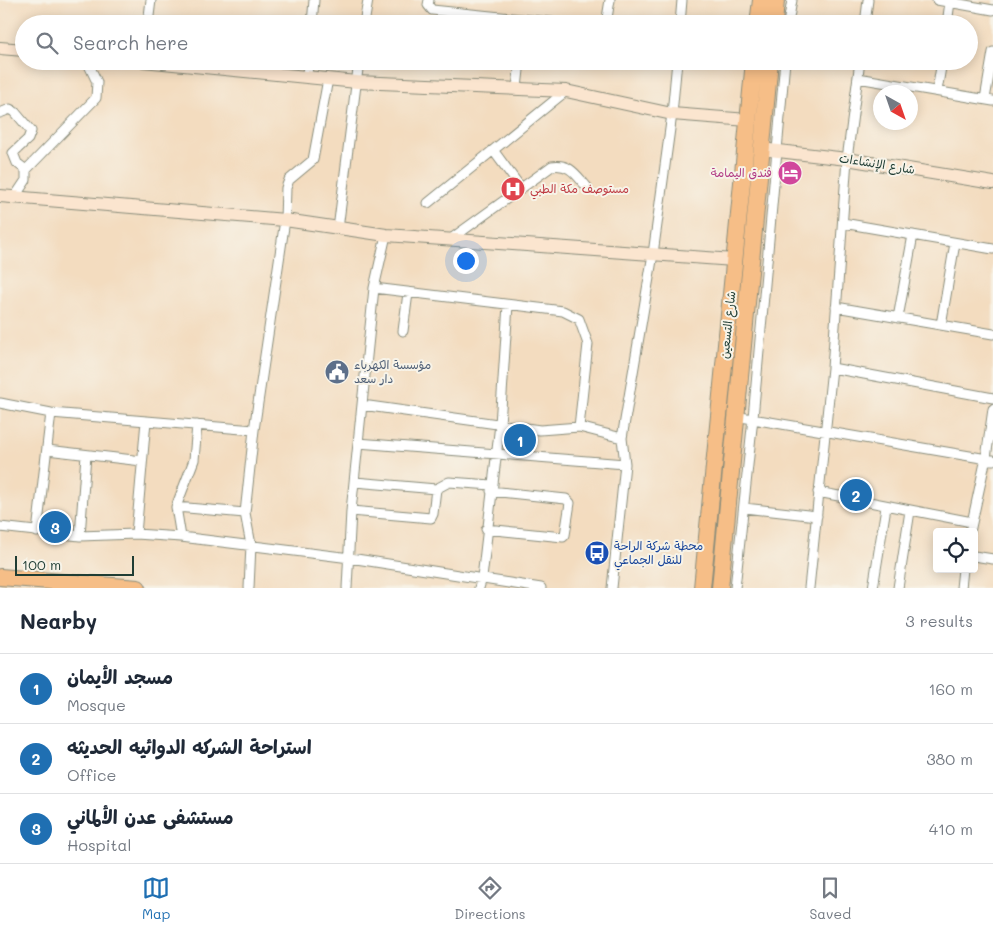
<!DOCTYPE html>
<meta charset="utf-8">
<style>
body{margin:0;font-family:Mali,"Playpen Sans Arabic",sans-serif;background:#f6f6f7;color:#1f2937}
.controls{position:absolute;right:15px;bottom:15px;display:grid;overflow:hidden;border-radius:5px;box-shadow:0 2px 12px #0003}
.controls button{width:45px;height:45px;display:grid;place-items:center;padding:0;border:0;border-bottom:1px solid #e0e1e3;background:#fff;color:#1f2937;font:25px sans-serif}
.compass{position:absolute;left:873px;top:85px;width:45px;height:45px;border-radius:50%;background:#fff;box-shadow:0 2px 12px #0003;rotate:140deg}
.scale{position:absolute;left:15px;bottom:12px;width:119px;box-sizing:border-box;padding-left:5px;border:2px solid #1f3d34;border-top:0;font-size:14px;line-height:18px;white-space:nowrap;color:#1f3d34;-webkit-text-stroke:4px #f7f3e8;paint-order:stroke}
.you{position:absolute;left:465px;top:260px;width:18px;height:18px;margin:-12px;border:4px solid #fff;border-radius:50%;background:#1a73e8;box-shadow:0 0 0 8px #1a73e833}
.badge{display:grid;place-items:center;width:32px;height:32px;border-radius:50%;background:#1f6fb2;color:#fff;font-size:16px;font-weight:700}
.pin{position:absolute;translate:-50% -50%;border:2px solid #fff;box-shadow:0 1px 5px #0006}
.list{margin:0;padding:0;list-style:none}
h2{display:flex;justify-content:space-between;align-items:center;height:65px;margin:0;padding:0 20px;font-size:21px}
h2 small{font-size:16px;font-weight:400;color:#747a83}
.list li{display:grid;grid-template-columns:32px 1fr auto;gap:15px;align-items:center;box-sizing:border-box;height:70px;padding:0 20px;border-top:1px solid #e0e1e3}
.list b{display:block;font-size:19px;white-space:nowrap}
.list p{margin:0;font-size:16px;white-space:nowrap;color:#747a83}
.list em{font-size:16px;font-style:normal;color:#747a83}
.icon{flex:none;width:28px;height:28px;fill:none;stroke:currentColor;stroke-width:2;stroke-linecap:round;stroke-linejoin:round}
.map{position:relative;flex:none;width:993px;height:588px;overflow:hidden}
.search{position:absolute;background:#fff;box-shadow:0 2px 12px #0003;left:15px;right:15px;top:15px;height:55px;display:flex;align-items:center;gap:12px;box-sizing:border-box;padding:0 18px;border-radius:28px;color:#747a83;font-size:19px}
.sheet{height:275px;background:#fff}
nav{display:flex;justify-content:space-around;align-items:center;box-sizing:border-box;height:70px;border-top:1px solid #e0e1e3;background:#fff;font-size:14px;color:#747a83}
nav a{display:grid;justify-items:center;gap:2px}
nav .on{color:#1f6fb2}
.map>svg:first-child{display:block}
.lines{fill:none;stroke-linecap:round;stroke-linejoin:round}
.street-casing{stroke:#898c7a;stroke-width:11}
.secondary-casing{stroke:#898c7a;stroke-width:14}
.highway-casing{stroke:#898c7a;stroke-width:18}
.street{stroke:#fff;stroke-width:9}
.secondary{stroke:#fbe5cf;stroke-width:12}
.highway{stroke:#f6be87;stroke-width:16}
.labels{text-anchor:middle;stroke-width:4;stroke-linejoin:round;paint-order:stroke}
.street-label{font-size:12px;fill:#1f3d34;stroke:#f7f3e8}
.hotel-label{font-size:12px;fill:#b23c85;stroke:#f7f3e8;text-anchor:end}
.health-label{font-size:12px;fill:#be3a42;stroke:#f7f3e8;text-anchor:start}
.service-label{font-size:12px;fill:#4e5e75;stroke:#f7f3e8;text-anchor:start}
.transit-label{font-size:12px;fill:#164399;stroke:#f7f3e8;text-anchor:start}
</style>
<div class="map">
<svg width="993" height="588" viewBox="0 0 993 588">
<rect width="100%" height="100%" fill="#f7f3e8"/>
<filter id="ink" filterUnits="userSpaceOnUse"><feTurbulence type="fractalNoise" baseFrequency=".02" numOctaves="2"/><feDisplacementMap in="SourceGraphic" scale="10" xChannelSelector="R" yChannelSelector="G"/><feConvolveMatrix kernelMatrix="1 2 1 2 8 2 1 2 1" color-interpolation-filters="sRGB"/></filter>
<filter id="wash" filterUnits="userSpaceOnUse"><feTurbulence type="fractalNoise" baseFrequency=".0096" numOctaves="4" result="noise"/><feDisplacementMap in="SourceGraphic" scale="20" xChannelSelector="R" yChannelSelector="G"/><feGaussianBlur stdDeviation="1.12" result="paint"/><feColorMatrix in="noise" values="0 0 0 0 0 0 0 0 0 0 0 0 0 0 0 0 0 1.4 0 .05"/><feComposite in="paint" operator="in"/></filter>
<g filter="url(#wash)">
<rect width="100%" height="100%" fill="#f3dcbf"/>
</g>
<g filter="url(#ink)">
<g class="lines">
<defs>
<path id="street" d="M429 0 428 5 432 10 570 24
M937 0 993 10
M148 24 151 0
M312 24 314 0
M364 24 368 0
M606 24 610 0
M680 24 682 0
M788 24 792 0
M865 24 868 0
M947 24 950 2
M307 77 308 61
M858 78 993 101
M517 88 520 61
M937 91 942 61
M985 99 993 52
M0 113 10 109 15 112 31 131 28 139 13 153 17 163 26 170
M493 150 521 188
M14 198 26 180V170L96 98 97 82 87 61
M428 203 566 91
M843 223 993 249
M338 229 359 61
M451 239 552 166C570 163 576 175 587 187
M374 288 563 311 579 319 588 344 579 427
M836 307 993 334
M898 318 913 235
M941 325 955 243
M403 331 408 293
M832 368 993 398
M0 403 51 413 254 430
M362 405 540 430 579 427 622 438
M735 416 993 460
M358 443 625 464
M47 450 142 461
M355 482 436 489 449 482 492 485
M818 492 972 522
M176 507 245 513
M744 508 817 516
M351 511 431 518 433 514 436 489
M0 527 80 536 136 534 181 537 350 558 541 588
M486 529 563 537 565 535 570 503 566 499 491 491
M37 532 51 413
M970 532 986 458 993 409
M136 534 146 421
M80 536 86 455
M181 537 176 507 194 460 197 425
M974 556 993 559
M249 588 251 545 245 513 254 430 285 220 286 188 289 180 313 160 328 79
M347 588 351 511 374 288 386 235
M479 588 482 578 500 424 508 305
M612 588 625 464 622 438 653 254 672 114 677 61
M735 588 753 418 785 61
M809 588 832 368 847 159 860 61
M873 588 886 507
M898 588 910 511
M961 588 963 569"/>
<path id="secondary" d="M0 48 24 50
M143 61 357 82 566 91 672 114 748 120
M761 149 847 159 993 183
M0 196 285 220 386 235 734 260"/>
<path id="highway" d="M758 24 761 0
M774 24 776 0
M0 577 138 588
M702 588 754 61
M720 588 770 61"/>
</defs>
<use href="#street" class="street-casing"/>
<use href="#secondary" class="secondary-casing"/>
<use href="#highway" class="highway-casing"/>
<use href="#street" class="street"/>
<use href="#secondary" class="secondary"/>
<use href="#highway" class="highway"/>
</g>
</g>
<defs>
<symbol id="hotel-disc" viewBox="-11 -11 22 22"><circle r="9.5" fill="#d1479c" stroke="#f7f3e8"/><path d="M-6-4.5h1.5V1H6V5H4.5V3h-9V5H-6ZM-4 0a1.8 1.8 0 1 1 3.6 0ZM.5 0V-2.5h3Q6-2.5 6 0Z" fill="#fff"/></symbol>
<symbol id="hospital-disc" viewBox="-11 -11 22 22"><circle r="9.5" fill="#e0444e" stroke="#f7f3e8"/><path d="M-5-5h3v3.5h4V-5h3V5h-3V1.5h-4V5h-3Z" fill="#fff"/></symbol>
<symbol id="civic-disc" viewBox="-11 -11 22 22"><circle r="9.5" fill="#5c6f8a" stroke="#f7f3e8"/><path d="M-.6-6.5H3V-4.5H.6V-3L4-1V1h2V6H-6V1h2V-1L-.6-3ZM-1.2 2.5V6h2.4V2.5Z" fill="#fff"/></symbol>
<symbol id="bus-disc" viewBox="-11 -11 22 22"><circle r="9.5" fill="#1a4fb4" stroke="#f7f3e8"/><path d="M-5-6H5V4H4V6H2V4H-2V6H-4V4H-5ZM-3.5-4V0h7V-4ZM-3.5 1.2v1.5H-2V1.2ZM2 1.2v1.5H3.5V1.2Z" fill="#fff"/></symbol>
</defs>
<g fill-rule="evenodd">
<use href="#hotel-disc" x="776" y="159" width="28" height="28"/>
<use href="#hospital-disc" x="499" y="175" width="28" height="28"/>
<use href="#civic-disc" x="323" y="358" width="28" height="28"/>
<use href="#bus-disc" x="583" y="539" width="28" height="28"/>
</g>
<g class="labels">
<g class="street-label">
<text transform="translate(877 164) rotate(9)" y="4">شارع الإنشاءات</text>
<text transform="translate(728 325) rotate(-84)" y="4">شارع التسعين</text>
</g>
<g class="hotel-label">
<text x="772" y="177">فندق اليمامة</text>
</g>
<g class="health-label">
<text x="530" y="193">مستوصف مكة الطبي</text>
</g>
<g class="service-label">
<text x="354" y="369">مؤسسة الكهرباء<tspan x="354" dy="14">دار سعد</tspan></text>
</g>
<g class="transit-label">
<text x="614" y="550">محطة شركة الراحة<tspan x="614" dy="14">للنقل الجماعي</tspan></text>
</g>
</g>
</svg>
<div class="controls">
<button><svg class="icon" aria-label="locate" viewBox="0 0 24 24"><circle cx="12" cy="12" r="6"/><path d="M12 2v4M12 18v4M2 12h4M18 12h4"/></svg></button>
</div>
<svg class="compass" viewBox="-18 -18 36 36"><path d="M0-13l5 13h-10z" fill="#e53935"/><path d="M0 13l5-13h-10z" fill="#747a83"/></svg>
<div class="scale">100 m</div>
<div class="you"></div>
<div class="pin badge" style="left:520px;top:440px">1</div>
<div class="pin badge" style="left:856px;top:495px">2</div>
<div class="pin badge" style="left:55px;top:527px">3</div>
<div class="search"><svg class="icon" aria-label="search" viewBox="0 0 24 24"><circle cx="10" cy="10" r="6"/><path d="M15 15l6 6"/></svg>Search here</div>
</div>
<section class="sheet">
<h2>Nearby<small>3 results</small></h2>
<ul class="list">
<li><span class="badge">1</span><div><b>مسجد الأيمان</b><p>Mosque</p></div><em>160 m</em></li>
<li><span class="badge">2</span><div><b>استراحة الشركه الدوائيه الحديثه</b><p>Office</p></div><em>380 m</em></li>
<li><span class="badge">3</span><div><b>مستشفى عدن الألماني</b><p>Hospital</p></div><em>410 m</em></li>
</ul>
</section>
<nav>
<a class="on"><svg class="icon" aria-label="map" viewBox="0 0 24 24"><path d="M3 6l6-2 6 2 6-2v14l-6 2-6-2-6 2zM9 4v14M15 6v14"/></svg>Map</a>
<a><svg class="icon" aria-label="directions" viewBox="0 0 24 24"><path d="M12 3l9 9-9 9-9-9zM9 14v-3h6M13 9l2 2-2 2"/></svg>Directions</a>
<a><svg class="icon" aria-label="saved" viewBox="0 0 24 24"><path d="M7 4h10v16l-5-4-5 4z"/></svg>Saved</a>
</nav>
